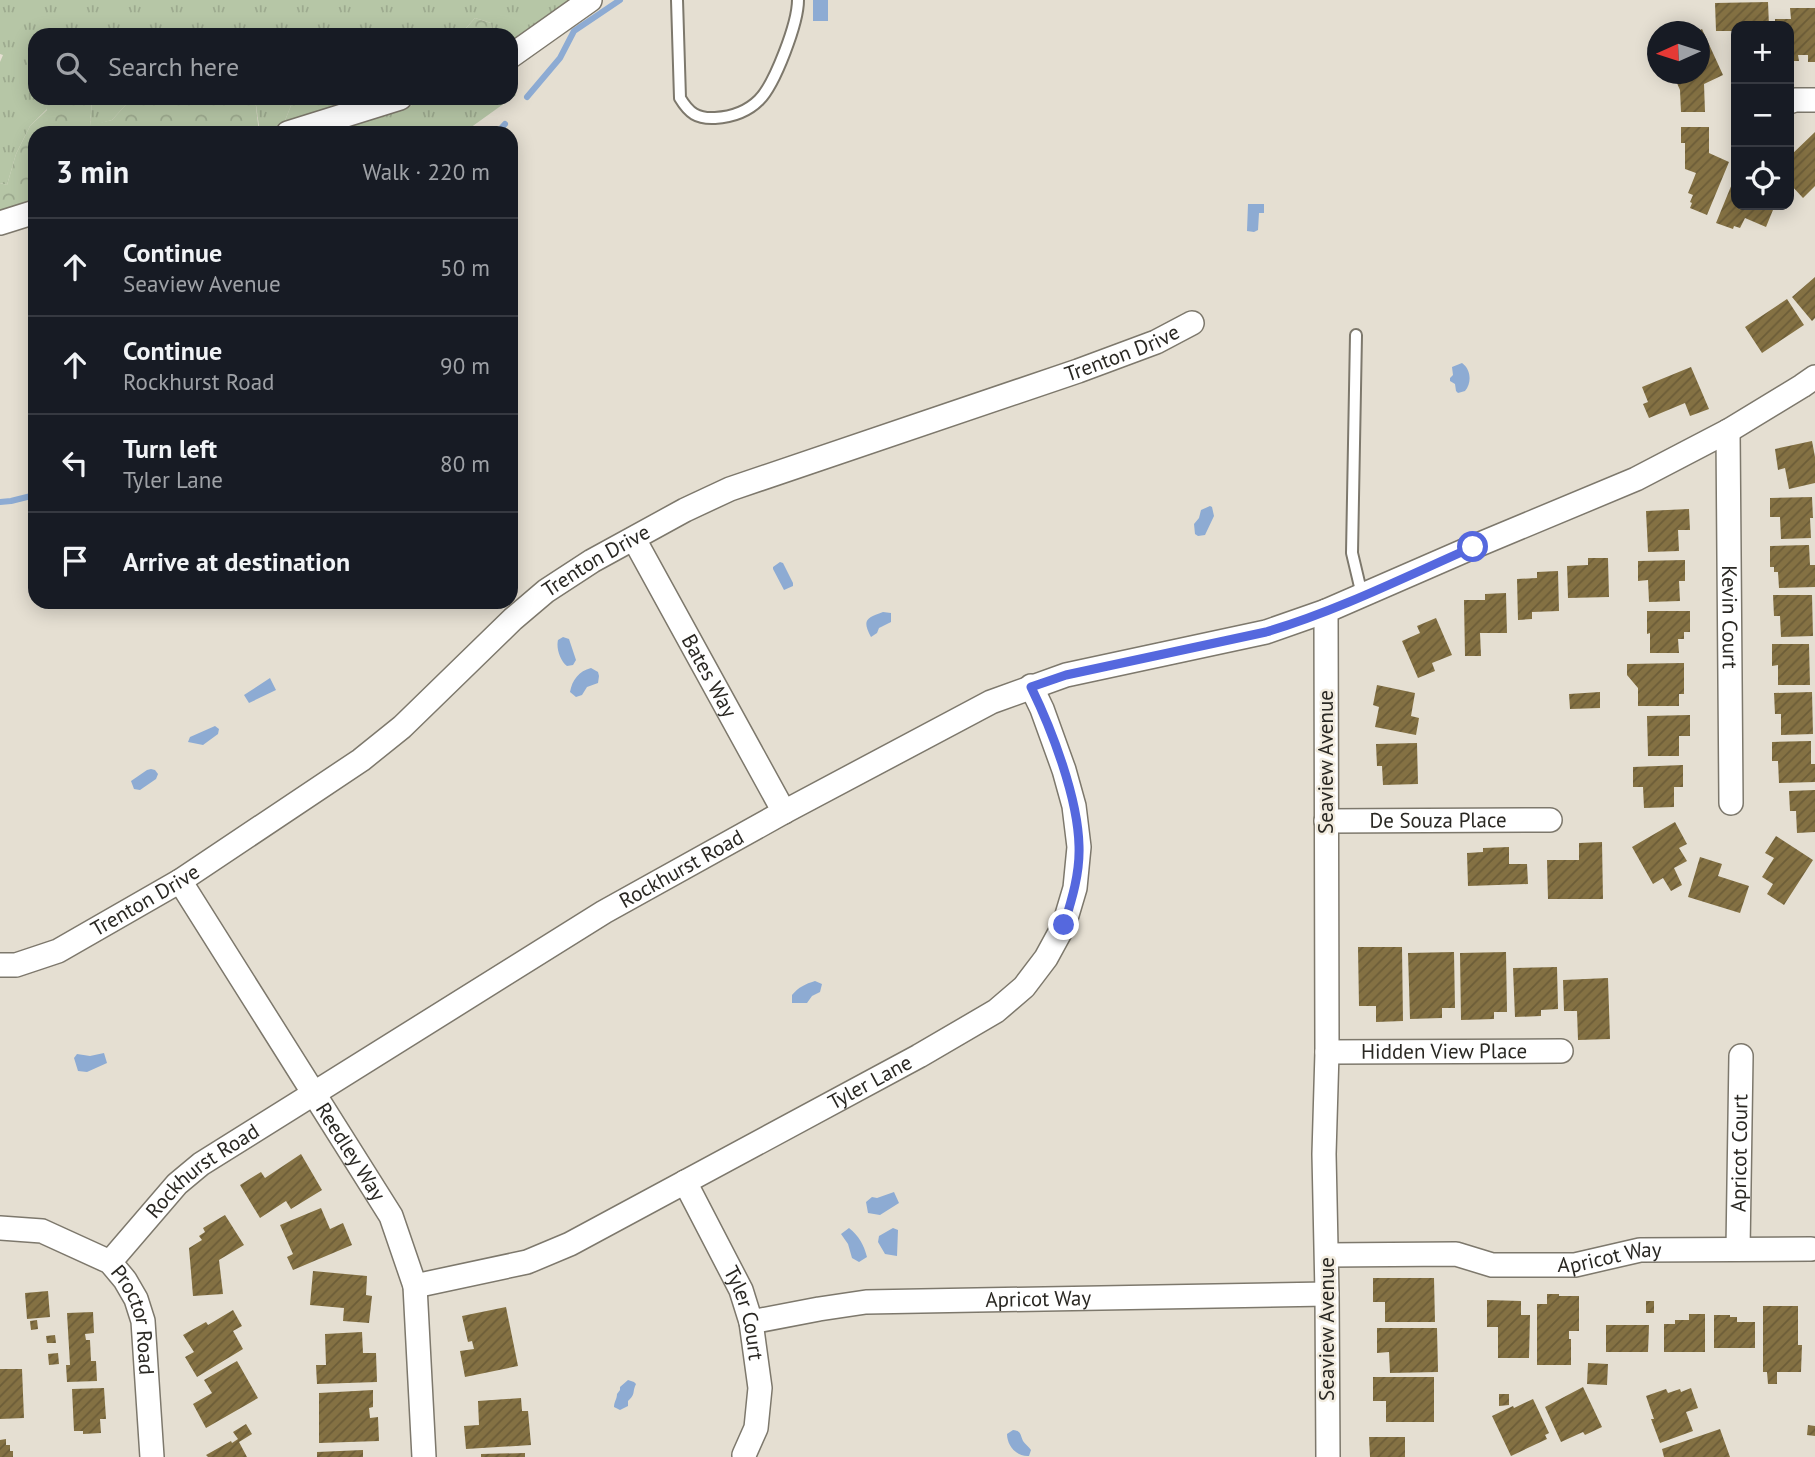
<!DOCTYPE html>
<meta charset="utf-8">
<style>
body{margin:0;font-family:"PT Sans",sans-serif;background:#242831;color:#f1f3f6}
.controls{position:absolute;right:21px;top:21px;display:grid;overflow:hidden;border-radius:14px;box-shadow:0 4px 18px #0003}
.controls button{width:63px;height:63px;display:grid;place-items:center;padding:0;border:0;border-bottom:2px solid #363941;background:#171b24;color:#f1f3f6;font:35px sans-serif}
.compass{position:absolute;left:1647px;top:21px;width:63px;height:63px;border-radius:50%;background:#171b24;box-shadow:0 4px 18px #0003;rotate:267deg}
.stop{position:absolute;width:21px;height:21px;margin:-16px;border:5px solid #5568de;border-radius:50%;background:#fff}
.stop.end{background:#5568de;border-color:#fff;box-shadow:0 2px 7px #0008}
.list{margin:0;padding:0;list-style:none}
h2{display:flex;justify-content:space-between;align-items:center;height:91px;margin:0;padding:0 28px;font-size:30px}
h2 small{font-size:23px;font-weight:400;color:#9ea1a6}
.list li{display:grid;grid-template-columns:46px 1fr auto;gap:21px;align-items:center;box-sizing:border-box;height:98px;padding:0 28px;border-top:2px solid #363941}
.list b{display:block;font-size:26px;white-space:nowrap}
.list p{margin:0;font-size:23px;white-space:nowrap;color:#9ea1a6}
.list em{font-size:23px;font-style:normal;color:#9ea1a6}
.icon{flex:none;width:38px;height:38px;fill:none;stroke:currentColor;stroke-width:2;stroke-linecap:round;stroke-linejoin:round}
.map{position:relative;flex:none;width:1815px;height:1457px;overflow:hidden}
.search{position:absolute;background:#171b24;box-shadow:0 4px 18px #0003;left:28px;top:28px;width:490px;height:77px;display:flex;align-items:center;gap:18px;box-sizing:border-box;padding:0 24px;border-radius:21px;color:#9ea1a6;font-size:26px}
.panel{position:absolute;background:#171b24;box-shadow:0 4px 18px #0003;left:28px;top:126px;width:490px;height:483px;border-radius:21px}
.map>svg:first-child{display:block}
.grass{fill:url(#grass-tufts)}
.forest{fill:url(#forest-crowns)}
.water{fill:#8dabd3}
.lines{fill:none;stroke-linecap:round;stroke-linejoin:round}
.stream{stroke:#8dabd3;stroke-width:6}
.building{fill:url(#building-hatch)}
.lane-casing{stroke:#7d786c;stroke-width:14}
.street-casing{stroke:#7d786c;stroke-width:26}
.lane{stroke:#fff;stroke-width:10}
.street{stroke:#fff;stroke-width:23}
.route{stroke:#5568de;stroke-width:9}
.labels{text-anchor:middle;stroke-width:5;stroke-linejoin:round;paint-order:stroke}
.street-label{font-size:21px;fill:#2a2823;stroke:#f2ecdf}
</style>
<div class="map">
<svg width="1815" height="1457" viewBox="0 0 1815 1457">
<defs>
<pattern id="grass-tufts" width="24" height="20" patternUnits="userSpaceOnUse" patternTransform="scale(1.75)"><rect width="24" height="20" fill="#b6c6a6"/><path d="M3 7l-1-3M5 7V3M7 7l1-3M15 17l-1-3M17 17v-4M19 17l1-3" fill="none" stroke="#9daa8f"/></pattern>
<pattern id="forest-crowns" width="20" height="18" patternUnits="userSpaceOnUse" patternTransform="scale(1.75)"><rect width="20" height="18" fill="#b6c6a6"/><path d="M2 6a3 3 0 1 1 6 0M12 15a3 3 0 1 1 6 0" fill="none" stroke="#9daa8f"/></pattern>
<pattern id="building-hatch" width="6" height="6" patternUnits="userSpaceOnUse" patternTransform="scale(1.75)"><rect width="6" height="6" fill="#847143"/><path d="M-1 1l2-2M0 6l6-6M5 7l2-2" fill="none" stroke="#6c5d38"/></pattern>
</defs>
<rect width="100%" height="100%" fill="#e5dfd2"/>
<path class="grass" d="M0 0H572L511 44V35H492L491 23 475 18 460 35H322L303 30 289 35H35V69L33 71 35 77V98H43L47 109 30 126 16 154 7 185 0 183V62L3 55 0 54Z
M511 88 516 95 463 133H321L435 98H511Z
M90 98H132L112 120 90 126 92 101Z
M255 98H294L284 123 260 133Z"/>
<path class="forest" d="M475 18 491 23 492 35H460Z
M43 98H90L92 101 90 125 112 120 132 98H255L259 133H35V200L0 211V183L7 185 16 154 30 126 47 110Z
M294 98H362L284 123Z"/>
<path class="water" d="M813 0H828V21H813Z
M1248 204H1264V213H1259L1258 230 1254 232 1247 231Z
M1462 363C1471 369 1472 383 1465 391L1458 393 1456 391 1455 384 1450 381V378L1453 375 1452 367Z
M1210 506 1212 507 1214 516 1205 535 1198 536 1195 534 1194 524 1199 518 1201 510Z
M780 562 783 563 793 583V586L784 590 773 569V567Z
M883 612 891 613V622L879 628 877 633 871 637C862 620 866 618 883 612Z
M563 637 569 639 576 660 573 665 567 666C560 661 556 648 558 640Z
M591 668 598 672 599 676 598 683 587 687 582 695 576 697 570 692C572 680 579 671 591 668Z
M270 678 276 690 249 703 244 695Z
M215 726 219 729 218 734 203 745 188 742 190 737Z
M151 769 155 770 158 774 156 779 140 790 134 789 131 781 147 770Z
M815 981 822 984 820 992 812 996 807 1003H792V995C799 987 805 984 815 981Z
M104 1053 107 1063 87 1072 78 1071 74 1058 77 1054 90 1056Z
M894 1192 899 1203 880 1215 868 1213 866 1202 872 1197 877 1198Z
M849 1228C859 1236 864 1245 867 1257L859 1262 852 1258 848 1244 841 1234Z
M893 1228 898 1230 897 1256 885 1254 878 1242 879 1236Z
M628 1380 634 1382 636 1384C632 1392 636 1394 628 1401V1406L620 1410 614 1407C614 1402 617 1399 617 1394L620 1390V1387Z
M1013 1430C1021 1431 1020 1434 1023 1441 1025 1444 1029 1447 1031 1450L1029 1456C1017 1457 1007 1446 1007 1434Z"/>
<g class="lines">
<path class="stream" d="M527 97 560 58 574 31 620 0
M497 133 505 124
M0 502 11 501 35 495"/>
</g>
<path class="building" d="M1768 2 1769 26H1736V31H1716L1715 3Z
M1790 8H1815V62H1808V55H1798L1799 61H1789V26H1775V19H1791Z
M1702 29 1723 75 1704 84 1705 112H1681L1680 90 1673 74H1700V30Z
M1681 127H1709V153L1729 162 1707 215 1690 208 1692 203 1690 202 1693 195 1688 193 1696 173 1685 169V143H1681Z
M1815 132V186L1803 198 1791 185 1789 180V157Z
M1736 174V205H1775L1766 227 1745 218 1740 228 1734 226 1733 229 1716 223Z
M1815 277V318L1812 321 1792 297Z
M1787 299 1804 325 1762 353 1745 327Z
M1691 367 1709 409 1690 416 1685 403 1649 418 1643 404 1648 402 1642 387Z
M1812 441 1815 457V483L1789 489 1785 468 1778 470 1775 449Z
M1812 497 1813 518H1810L1811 538 1781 539 1780 517H1770V498Z
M1689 509 1690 530H1678L1679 551 1648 552 1646 511Z
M1809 545 1810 565H1815V587L1779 588 1778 572H1774V567H1770V546Z
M1588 558H1608L1609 597 1568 598 1567 566 1588 565Z
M1685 560V581H1679L1680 601 1649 602 1648 580 1638 581V561Z
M1558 571 1559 611 1532 612V619L1518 620 1517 579 1537 578V572Z
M1506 593 1507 633H1480L1481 656H1465L1464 600H1485V594Z
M1773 595H1812L1813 636 1781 637 1780 616H1774Z
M1647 611H1690V632H1684V639H1678L1679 653H1650V633L1647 634Z
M1436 618 1452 655 1432 663 1435 671 1418 678 1402 641 1420 633 1417 626Z
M1772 644H1809L1810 685H1778V665L1772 666Z
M1684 663V694H1679V706H1638V688L1627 675V664Z
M1377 685 1415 693 1411 716 1419 718 1416 735 1375 727 1379 707 1373 705Z
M1600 692V708L1570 709 1569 694Z
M1812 692 1813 734 1781 735V714H1775L1774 693Z
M1690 715V736H1679V756H1648L1647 716Z
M1811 741V764H1815V782L1779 783 1778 761H1772V742Z
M1417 743 1418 784 1383 785 1382 766H1377L1376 744Z
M1683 765V787H1674V807L1644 808 1643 787H1633V767Z
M1815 790V832L1797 833 1796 811H1790L1789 791Z
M1675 822 1687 844 1679 848 1687 861 1674 868 1682 885 1671 891 1663 878 1653 884 1632 847Z
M1776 836 1813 860 1784 905 1767 894 1773 884 1762 877 1774 858 1765 853Z
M1602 842 1603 899H1548L1547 860H1579V843Z
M1509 847V864H1527L1528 884 1468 886 1467 853 1483 852V848Z
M1700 857 1722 864 1718 876 1749 886 1740 913 1688 897Z
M1358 947H1402L1403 1021 1376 1022V1006H1359Z
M1454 952 1455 1008H1442V1018L1410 1019 1408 953Z
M1506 952 1507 1012H1494V1019L1461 1020 1460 953Z
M1557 967 1558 1009 1541 1010V1016L1515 1017 1513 968Z
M1608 978 1610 1039 1578 1040 1577 1011H1564L1563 980Z
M301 1154 322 1190 291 1209 286 1201 260 1218 240 1185 261 1172 265 1178Z
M321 1208 330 1229 343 1223 352 1245 293 1270 287 1257 293 1254 280 1225Z
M225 1215 244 1245 219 1260 223 1294 193 1296 189 1248 202 1240 199 1236 205 1232 203 1228Z
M313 1271 367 1276 366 1295 372 1296 369 1323 343 1321 344 1308 310 1305Z
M1373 1278H1434L1435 1322H1385V1302H1373Z
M48 1291 50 1317 27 1319 25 1293Z
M1547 1294H1559V1296H1579V1331H1569V1339H1571V1365H1537V1304H1547Z
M1487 1300 1521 1301V1315H1530L1529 1358H1498V1327H1487Z
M1646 1301H1654V1313H1646Z
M1763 1306H1798V1345H1802L1801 1372H1777V1384H1768L1767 1372H1763Z
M506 1307 518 1366 465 1377 460 1351 474 1349 472 1341 468 1342 462 1316Z
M233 1310 242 1326 233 1331 243 1349 197 1377 185 1357 194 1352 183 1335 206 1322 208 1325Z
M93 1312 94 1333 85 1334 86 1340H90L91 1361H96L97 1381 67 1382 66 1365H70L67 1313Z
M1689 1314H1705V1352H1664V1324H1675V1320H1689Z
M1714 1315H1730V1317H1737V1322H1755V1348H1714Z
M37 1320 38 1329 31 1330 30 1321Z
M1606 1325H1649L1648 1352H1606Z
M1377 1328H1437L1438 1372 1390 1373 1389 1352 1377 1353Z
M362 1332 363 1353H376L377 1382 317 1384 316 1365H326L325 1334Z
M55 1335 56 1343H47L46 1336Z
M58 1353 59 1364 49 1365 48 1354Z
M237 1361 258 1398 206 1428 193 1404 212 1393 204 1380Z
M1588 1363 1608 1364 1607 1385 1587 1384Z
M0 1369H22L24 1418 0 1419Z
M1373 1377H1434V1422H1386V1401H1373Z
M1583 1387 1602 1427 1585 1435 1583 1432 1561 1442 1545 1407Z
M104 1388 106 1419H100L101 1433 83 1434V1431H74L72 1389Z
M1691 1388 1698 1408 1686 1412 1693 1431 1660 1443 1651 1419H1654L1646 1396 1666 1389 1668 1393 1680 1389 1681 1392Z
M373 1390V1407L369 1408 370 1418 378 1417 379 1441 319 1443V1393Z
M1499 1394H1509V1405L1499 1406Z
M521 1398 522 1411H528L531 1445 466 1449 464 1426 479 1425 478 1401Z
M1533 1399 1549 1433 1545 1435 1547 1439 1511 1456 1492 1416 1513 1406 1514 1408Z
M246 1424 252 1434 239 1442 247 1457H208L206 1455 231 1441 232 1443 238 1439 233 1432Z
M1808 1425 1815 1426V1436L1807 1435Z
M1720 1429 1730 1457H1664L1662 1449Z
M1369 1437H1405V1457H1370Z
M6 1439V1445H10V1451H13V1457H0V1440Z
M363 1450V1457H317V1452Z
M525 1453V1457H481V1454Z"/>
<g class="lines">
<defs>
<path id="lane" d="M677 0 680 98C689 113 697 119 715 118 731 117 747 112 759 100 775 84 798 23 798 0
M1356 335 1352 553 1362 595"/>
<g id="street">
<path d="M511 56 590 0"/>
<path d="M1789 102 1795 100H1815"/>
<path d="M288 133 400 98"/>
<path d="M0 223 35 212"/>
<path id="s1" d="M1728 431 1731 803"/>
<path id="s2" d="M634 539 784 812"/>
<path id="s3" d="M1326 821 1550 820"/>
<path id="s4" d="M180 881 391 1216 415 1286 424 1457"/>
<path id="s5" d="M0 965H16L58 951 180 881 361 760 402 727 513 619 546 591 592 561 685 510 730 489 1078 371 1156 342 1192 323"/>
<path id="s6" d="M1327 1052 1561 1051"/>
<path id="s7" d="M685 1182 741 1290 751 1322 760 1388 756 1428 744 1455"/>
<path id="s8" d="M0 1228 42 1231 110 1262 125 1280 136 1299 143 1321 152 1457"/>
<path id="s9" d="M1738 1249 1741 1056"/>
<path id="s10" d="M1327 1255 1456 1254 1492 1265H1575L1640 1250 1811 1249"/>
<path id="s11" d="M110 1262 177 1184 201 1164 604 912 784 812 991 702 1066 675 1266 632 1326 611"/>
<path id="s12" d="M415 1286 527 1262 570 1244 919 1056 996 1011 1024 987 1046 958 1064 925 1075 888 1079 847 1074 806 1064 770 1042 709 1031 686"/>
<path id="s13" d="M751 1322 819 1309 866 1302 1327 1294"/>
<path d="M1328 1457 1327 1294 1324 1154 1327 1052 1326 611 1473 547 1636 479 1728 431 1802 386 1815 377"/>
</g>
</defs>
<use href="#lane" class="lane-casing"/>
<use href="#street" class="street-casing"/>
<use href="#lane" class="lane"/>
<use href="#street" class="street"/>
</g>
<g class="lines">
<path class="route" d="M1064 925C1072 899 1080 873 1079 846 1078 798 1052 730 1031 687L1066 675 1266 632C1337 611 1405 577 1473 547"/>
</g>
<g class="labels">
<g class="street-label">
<text dy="7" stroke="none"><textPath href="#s5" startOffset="1295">Trenton Drive</textPath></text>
<text dy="7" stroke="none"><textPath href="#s5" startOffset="728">Trenton Drive</textPath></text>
<text dy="7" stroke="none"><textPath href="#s1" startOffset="186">Kevin Court</textPath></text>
<text dy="7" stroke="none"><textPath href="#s2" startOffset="156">Bates Way</textPath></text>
<text transform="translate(1326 762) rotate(-90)" y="7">Seaview Avenue</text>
<text dy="7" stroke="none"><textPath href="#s3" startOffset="112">De Souza Place</textPath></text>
<text dy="7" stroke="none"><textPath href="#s11" startOffset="698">Rockhurst Road</textPath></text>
<text dy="7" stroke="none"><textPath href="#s5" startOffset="161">Trenton Drive</textPath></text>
<text dy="7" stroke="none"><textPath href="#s6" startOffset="117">Hidden View Place</textPath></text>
<text dy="7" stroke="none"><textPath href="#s12" startOffset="502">Tyler Lane</textPath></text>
<text dy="7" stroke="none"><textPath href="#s4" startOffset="320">Reedley Way</textPath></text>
<text dy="7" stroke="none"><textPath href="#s9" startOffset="96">Apricot Court</textPath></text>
<text dy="7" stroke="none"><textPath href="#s11" startOffset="131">Rockhurst Road</textPath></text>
<text dy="7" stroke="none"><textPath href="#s10" startOffset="285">Apricot Way</textPath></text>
<text dy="7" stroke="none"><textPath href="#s13" startOffset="289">Apricot Way</textPath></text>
<text dy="7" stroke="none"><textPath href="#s7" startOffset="145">Tyler Court</textPath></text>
<text dy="7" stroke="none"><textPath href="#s8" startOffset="182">Proctor Road</textPath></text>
<text transform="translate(1327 1329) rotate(-90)" y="7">Seaview Avenue</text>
</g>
</g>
</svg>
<div class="controls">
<button>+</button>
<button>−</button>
<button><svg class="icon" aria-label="locate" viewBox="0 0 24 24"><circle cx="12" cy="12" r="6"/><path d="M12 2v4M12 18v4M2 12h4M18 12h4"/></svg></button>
</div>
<svg class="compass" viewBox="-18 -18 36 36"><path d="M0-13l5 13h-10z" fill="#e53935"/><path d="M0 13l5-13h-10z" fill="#9ea1a6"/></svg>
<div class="stop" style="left:1473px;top:547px"></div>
<div class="stop end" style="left:1064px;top:925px"></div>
<div class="search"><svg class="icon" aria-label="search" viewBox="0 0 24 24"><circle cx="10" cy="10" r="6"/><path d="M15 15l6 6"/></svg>Search here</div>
<section class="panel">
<h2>3 min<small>Walk · 220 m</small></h2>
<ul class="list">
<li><svg class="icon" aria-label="ahead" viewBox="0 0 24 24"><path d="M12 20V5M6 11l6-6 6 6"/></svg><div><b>Continue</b><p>Seaview Avenue</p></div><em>50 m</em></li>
<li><svg class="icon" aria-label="ahead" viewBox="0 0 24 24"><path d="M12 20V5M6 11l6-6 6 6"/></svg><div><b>Continue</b><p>Rockhurst Road</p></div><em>90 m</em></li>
<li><svg class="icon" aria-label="left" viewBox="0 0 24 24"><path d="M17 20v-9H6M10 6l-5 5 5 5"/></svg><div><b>Turn left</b><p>Tyler Lane</p></div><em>80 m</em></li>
<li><svg class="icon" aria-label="arrive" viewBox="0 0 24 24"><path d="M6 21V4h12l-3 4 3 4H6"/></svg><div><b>Arrive at destination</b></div></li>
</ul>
</section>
</div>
